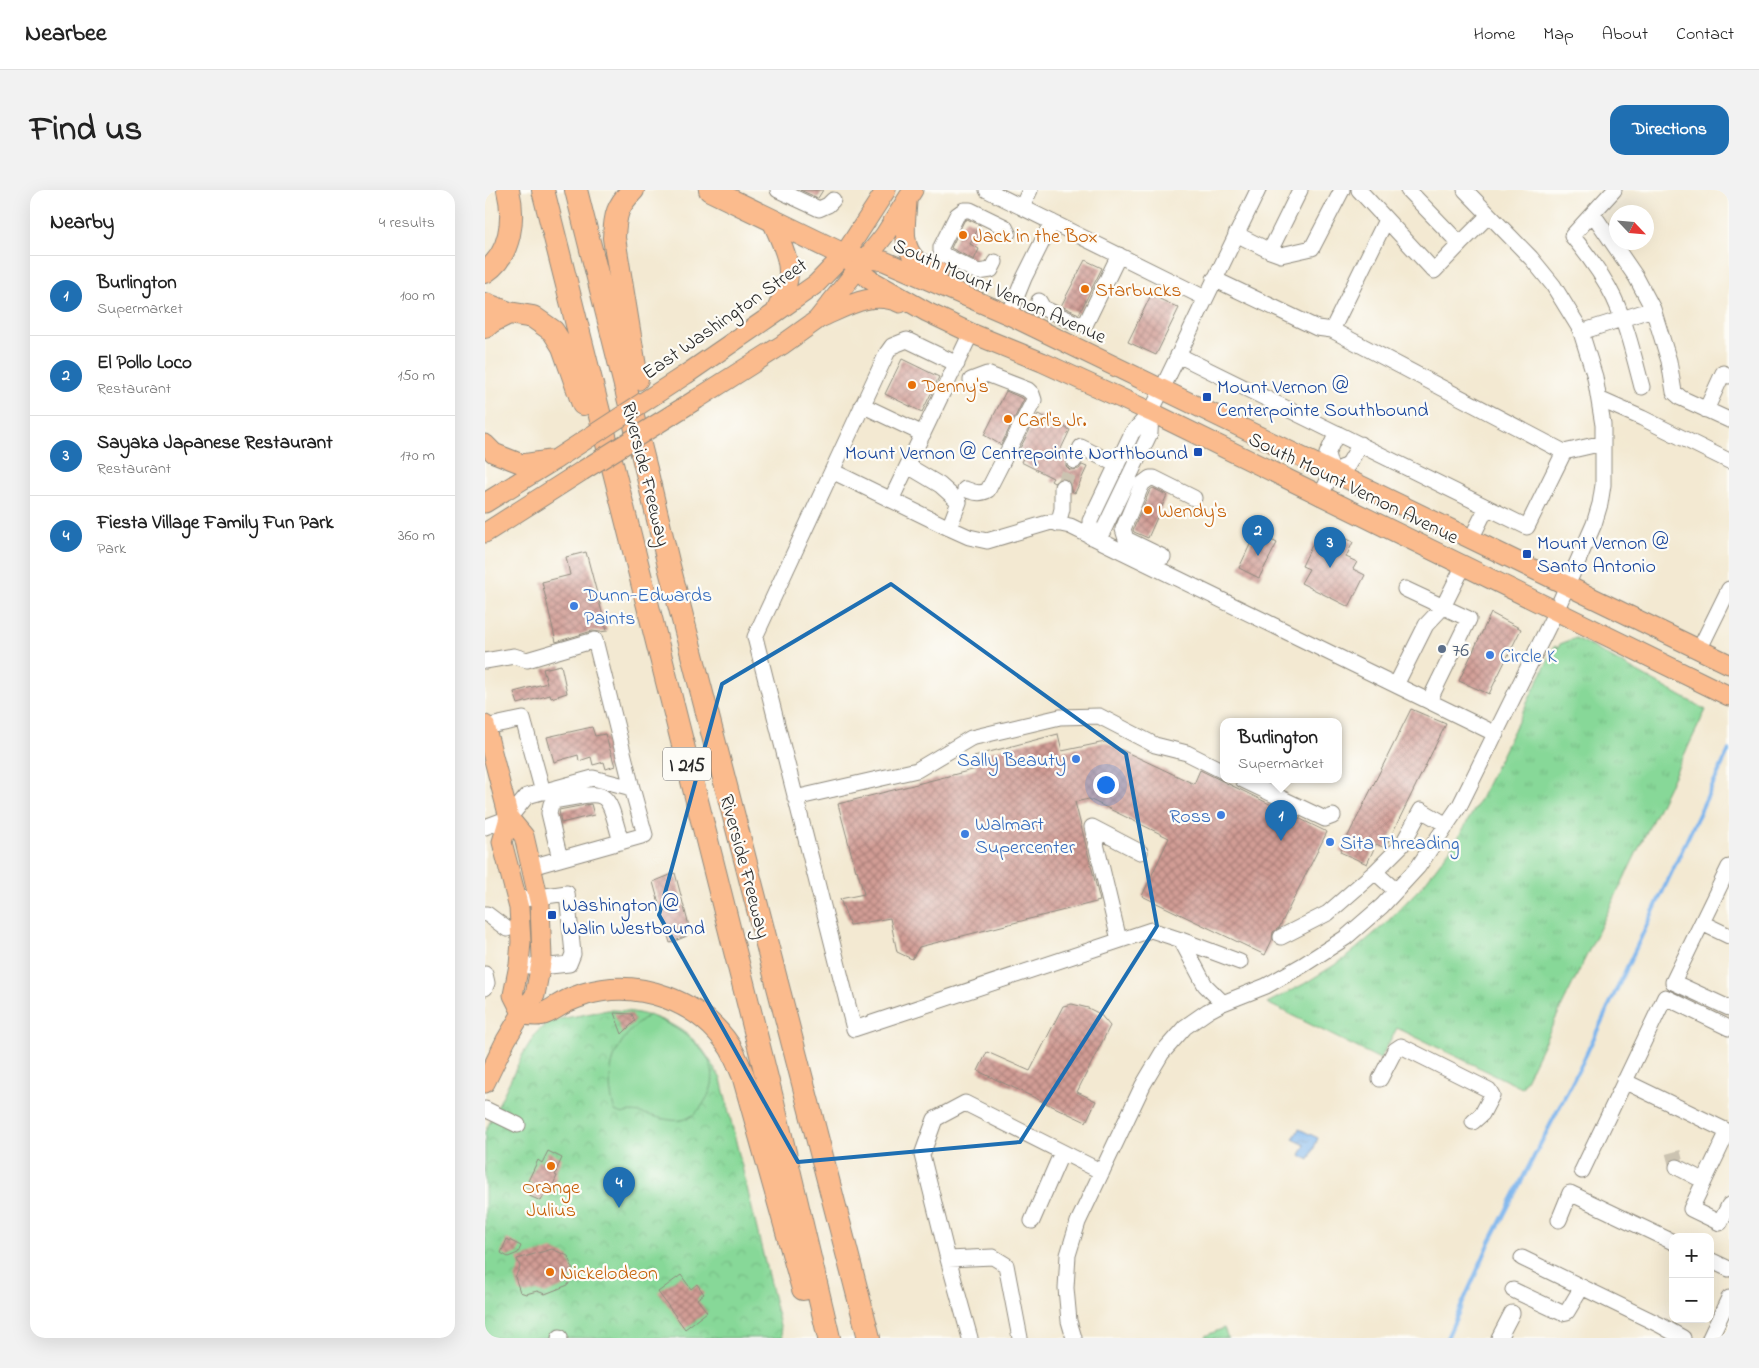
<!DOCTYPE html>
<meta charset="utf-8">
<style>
body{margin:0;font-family:"Indie Flower",sans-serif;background:#f2f2f2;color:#222}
.controls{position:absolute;right:15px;bottom:15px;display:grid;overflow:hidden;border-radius:10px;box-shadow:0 5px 20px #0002}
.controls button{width:45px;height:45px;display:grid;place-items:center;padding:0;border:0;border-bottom:1px solid #e0e0e0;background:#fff;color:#222;font:25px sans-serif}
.compass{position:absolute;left:1124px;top:15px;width:45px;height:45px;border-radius:50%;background:#fff;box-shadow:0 5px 20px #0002;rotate:116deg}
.you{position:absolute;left:620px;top:594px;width:18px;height:18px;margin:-12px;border:4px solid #fff;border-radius:50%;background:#1a73e8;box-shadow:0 0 0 8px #1a73e833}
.badge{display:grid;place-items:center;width:32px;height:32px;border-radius:50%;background:#1f6fb2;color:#fff;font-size:16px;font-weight:700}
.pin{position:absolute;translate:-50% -41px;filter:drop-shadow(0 1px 2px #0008)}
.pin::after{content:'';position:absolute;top:26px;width:18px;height:15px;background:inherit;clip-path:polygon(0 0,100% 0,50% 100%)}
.popup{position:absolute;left:735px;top:528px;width:122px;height:65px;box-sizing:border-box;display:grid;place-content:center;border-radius:10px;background:#fff;filter:drop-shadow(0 1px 4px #0005);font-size:16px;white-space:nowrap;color:#767676}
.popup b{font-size:19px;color:#222}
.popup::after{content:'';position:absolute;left:50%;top:100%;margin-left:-10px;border:10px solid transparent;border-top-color:#fff}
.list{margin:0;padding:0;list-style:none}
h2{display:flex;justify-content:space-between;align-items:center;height:65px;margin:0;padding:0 20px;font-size:21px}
h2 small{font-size:16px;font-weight:400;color:#767676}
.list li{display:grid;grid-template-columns:32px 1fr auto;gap:15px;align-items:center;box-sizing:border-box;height:80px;padding:0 20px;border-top:1px solid #e0e0e0}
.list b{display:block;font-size:19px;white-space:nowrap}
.list p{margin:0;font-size:16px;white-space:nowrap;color:#767676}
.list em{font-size:16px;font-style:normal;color:#767676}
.map{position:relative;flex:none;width:1244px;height:1148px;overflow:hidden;border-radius:15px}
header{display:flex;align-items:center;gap:30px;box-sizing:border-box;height:70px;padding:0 25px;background:#fff;border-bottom:1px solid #e0e0e0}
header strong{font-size:24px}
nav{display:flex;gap:28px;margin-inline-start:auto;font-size:18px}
.intro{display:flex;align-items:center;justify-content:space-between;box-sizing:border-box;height:120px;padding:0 30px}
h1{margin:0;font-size:35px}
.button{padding:12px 22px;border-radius:15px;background:#1f6fb2;color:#fff;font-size:18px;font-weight:700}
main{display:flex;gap:30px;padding:0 30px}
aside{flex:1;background:#fff;border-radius:15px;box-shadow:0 5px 20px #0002}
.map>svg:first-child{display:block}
.grass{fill:url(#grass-tufts);stroke:#598262}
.park{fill:url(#park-crowns);stroke:#598262}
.pitch{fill:#87d898;stroke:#598262}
.water{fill:url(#water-ripples);stroke:#54708c}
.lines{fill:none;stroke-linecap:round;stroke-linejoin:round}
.stream{stroke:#7db5ed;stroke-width:4}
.building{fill:url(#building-cross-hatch)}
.minor-tunnel{stroke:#cbc3b1;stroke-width:15;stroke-dasharray:15 8;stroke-linecap:butt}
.minor-casing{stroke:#8f8a7e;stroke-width:17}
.major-casing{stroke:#8f8a7e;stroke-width:21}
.highway-casing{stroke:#8f8a7e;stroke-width:24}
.minor{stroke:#fff;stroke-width:15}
.major{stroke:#fbbb8d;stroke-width:19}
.highway{stroke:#fbbb8d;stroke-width:22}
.major-bridge-casing{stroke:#8f8a7e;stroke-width:21;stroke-linecap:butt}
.major-bridge{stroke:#fbbb8d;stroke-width:19}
.marked{fill:none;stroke:#1f6fb2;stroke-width:4;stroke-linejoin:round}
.food-dot{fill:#e8710a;stroke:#fdfcf7;stroke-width:2}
.transit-dot{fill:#1a4fb4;stroke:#fdfcf7;stroke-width:2}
.shop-dot{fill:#3f7fe0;stroke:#fdfcf7;stroke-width:2}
.service-dot{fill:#5c6f8a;stroke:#fdfcf7;stroke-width:2}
.labels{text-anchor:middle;stroke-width:4.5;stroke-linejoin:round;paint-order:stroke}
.shield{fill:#fdfcf7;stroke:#6a6a68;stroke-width:1}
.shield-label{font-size:19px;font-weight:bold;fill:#2b2b2b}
.food-label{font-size:20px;fill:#c56008;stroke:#fdfcf7;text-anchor:start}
.street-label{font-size:20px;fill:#2b2b2b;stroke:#fdfcf7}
.transit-label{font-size:20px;fill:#164399;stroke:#fdfcf7;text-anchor:start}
.shop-label{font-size:20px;fill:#366cbe;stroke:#fdfcf7;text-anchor:start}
.service-label{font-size:20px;fill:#4e5e75;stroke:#fdfcf7;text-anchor:start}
</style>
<header>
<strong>Nearbee</strong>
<nav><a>Home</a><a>Map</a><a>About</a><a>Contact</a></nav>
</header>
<div class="intro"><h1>Find us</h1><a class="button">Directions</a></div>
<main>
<aside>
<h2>Nearby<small>4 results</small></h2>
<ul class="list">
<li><span class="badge">1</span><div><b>Burlington</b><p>Supermarket</p></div><em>100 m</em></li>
<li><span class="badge">2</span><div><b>El Pollo Loco</b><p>Restaurant</p></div><em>150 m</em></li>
<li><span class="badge">3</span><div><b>Sayaka Japanese Restaurant</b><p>Restaurant</p></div><em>170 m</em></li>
<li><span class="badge">4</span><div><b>Fiesta Village Family Fun Park</b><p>Park</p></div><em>360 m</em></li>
</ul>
</aside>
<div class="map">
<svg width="1244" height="1148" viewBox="0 0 1244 1148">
<defs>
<pattern id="grass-tufts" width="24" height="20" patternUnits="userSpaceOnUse" patternTransform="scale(1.25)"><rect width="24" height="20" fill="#87d898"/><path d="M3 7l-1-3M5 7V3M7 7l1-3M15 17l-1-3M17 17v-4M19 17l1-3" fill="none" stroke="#75ba83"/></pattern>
<pattern id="park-crowns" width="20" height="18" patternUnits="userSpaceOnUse" patternTransform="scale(1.25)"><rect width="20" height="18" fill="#87d898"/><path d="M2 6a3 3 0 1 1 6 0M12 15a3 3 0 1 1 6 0" fill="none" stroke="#75ba83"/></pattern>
<pattern id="water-ripples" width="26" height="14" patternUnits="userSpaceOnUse" patternTransform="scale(1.25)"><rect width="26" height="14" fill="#7db5ed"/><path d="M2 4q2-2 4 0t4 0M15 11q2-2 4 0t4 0" fill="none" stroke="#6793c0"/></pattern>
<pattern id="building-cross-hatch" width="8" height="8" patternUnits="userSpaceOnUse" patternTransform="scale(1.25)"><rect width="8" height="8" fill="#d29d95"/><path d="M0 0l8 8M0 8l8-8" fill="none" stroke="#ab807a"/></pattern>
</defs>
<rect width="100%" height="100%" fill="#fdfcf7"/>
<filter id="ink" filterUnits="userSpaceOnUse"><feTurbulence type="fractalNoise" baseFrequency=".02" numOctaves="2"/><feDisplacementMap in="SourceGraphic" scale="10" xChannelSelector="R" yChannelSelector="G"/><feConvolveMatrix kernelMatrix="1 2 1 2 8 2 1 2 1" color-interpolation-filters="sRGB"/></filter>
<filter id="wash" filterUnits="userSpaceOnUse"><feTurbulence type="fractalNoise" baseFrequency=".0096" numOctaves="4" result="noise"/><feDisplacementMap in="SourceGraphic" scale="20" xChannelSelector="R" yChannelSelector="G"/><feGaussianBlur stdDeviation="1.12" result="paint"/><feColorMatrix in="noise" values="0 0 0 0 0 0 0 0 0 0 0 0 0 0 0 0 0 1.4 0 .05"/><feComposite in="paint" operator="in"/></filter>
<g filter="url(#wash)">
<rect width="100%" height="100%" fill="#f3e9d2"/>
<path class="grass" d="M1091 448 1221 520 1037 898 912 838 895 869 782 813 819 794 859 769 899 735 938 695 971 651 992 615 1070 456 1073 458 1075 454Z"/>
<path class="park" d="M123 820C157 820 194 831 217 859 224 868 230 879 236 889L298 1148H0V942L38 864 51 843 64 831Z"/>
<path class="pitch" d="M164 825C197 839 247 869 220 911 215 920 207 928 197 930 176 933 154 917 137 924L130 921C117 880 130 849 164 825Z
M739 1138 743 1148H721L720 1146Z"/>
<path class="water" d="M814 939 833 948 824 970 815 965 820 955 808 949Z"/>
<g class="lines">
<path class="stream" d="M962 1148 1005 1052 1098 871 1244 560"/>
</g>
<g id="blocks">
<path class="building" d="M315 0H338L333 8Z
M482 29 495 35 485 54 494 59 489 70 466 58 479 31Z
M600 70 617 78 594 124 576 116Z
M666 105 694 118 671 165 643 152Z
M417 169 454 187 437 222 400 204Z
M521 201 539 209 516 255 499 245Z
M553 224 585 240 574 263 581 267V276L585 280 594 279 597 275 602 277 590 303 586 301 585 293 582 289 577 288 569 293 566 291 568 288 536 272 538 268 532 264Z
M668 298 682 305 663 348 649 342 648 340 665 300Z
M842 340 857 349 858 347 868 352 861 367 872 372 868 379 880 385 864 417 816 393 824 379 817 376 828 353 835 356Z
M771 342 792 353 774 388 754 378Z
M101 362 122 441 115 442 107 441 71 452 57 392 85 385 81 367Z
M1006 423 1036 439 1004 504 974 491Z
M76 475 82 503 66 508 65 505 33 514 29 502 62 493 58 479Z
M926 519 961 534 900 658 891 654 882 674 855 662Z
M107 537 110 546 120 544 130 576 121 579 119 572 108 575 106 567 94 571 93 565 69 572 62 547Z
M573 544 577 561 620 552 709 594 715 580 842 642 794 738 788 742 787 750 780 765 657 706 684 648 604 609 590 612 615 711 434 757 427 769 412 762 405 728 365 735 355 709 379 704 372 680 371 681 353 614 491 579 489 566Z
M106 614 109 625 76 633 74 620Z
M190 683 204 736 199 738 202 746 185 753 168 692Z
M587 814 603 818 615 824 625 836 592 902 611 911 601 932 493 881 502 862 545 881 578 816Z
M129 823 147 824 150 831 137 844Z
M63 961 77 968 71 981 72 982 70 985 72 986 67 997 66 996 64 1000 62 999 56 1011 42 1005 47 993 43 991 53 970 57 973Z
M22 1049 36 1056 33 1063 23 1067 16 1063Z
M67 1059 83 1066 89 1083 83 1095 60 1104 52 1101 41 1104 35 1102 30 1087 35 1077 32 1069Z
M196 1085 206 1099 212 1094 219 1104 212 1109 222 1122 200 1139 173 1102Z"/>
</g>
</g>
<g filter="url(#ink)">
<use href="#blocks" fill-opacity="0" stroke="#8f8a7e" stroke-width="1"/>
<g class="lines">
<path class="minor-tunnel" d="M577 297 589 271
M1188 962 1192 977"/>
<defs>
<path id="minor" d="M293 0 334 19 343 15 348 10
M502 0 720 108
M815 0 785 61 796 65 827 58 857 0
M874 0 949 81 975 54 923 0
M1129 0 1087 46C1103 65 1118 85 1129 108 1142 136 1149 167 1157 197
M537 17 545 0
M1108 24 1151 87 1168 119 1184 171 1189 202 1196 208 1244 230
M751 44 785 61
M975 54 1004 25
M510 72 506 80 493 82 459 65 456 61V57L472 25 479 20H485L520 37 523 43
M729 89 832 138 847 140
M554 111 558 118 593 134 601 133 634 65
M524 125 539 88 567 32
M1096 142 1168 119
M693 165 1042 337 1079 262 847 140 901 30
M1114 209 1157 228 1244 271
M377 215 438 244
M1221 220 1238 183 1244 186
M1079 262 1118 253
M589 271 596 257 632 275
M423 276 455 295 474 312 464 338
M347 281 402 163 407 156 422 150 472 174
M847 282 842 264 852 243
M480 299C488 302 495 305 503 300L549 210 547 204 543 200 502 184 486 190
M835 307 847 282 863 275 875 254
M406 310 486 143
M573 334 577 319V297
M606 347 605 331 647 243 666 222 773 0
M606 347 618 341 665 243 666 222
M986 349 1002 317
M678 367 641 349 638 339 657 294 665 288H669L709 308
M920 399 984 429 944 511
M1214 460 1244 399
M0 471 29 466 42 470 110 450 147 598
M911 495 941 435 958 417 979 375
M0 537 38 529 58 602
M758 590 840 629 848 626
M310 608 432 580 486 548 575 527 614 526 670 555 702 563 738 581
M0 637 24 628 42 606 108 588 147 598 160 645 46 677
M75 669 64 623 66 614 70 611C125 600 121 598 136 652
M1244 677 1188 792 1244 818
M911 701 890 682 917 655 936 620 962 635
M32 710 82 703 88 764 84 774 55 777 34 775
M0 724H2L22 739
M1217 733 1244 746
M796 747 843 723 890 682
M634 750 607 637 655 662
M696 750 755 772
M0 784 2 793 0 798
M738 813 720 795 696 750 666 740 369 839 270 447 347 281 464 338 484 347 502 351 566 332 585 336 1011 544
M895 889 910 860 916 856 1004 900 1007 905 997 924 988 932
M1139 891 1244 942
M0 919 33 935
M1243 941 1206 1019 1235 1033 1244 1015
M1192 977 1219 991
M1097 981 1180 807 1244 838
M1074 1030 1085 1003 1188 1052
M547 1031 577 962
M1037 1068 1175 1135 1198 1148
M463 1069 508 1067 521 1075 535 1148
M1225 1070 1244 1079
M1028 1100 1077 1123 1082 1122 1097 1097
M74 1148 75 1147
M485 1148 463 1069 437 965 450 929 480 913 617 982
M589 1148 584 1131 581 1098 583 1065 593 1032 658 895 677 863 700 837 723 821 738 813 781 796 818 775 860 748 897 716 933 677 975 615 1071 421 1109 334 1115 314 1118 295V235L1110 187 1095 139 1068 95 1046 68 980 0
M1014 1148 1027 1123
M1225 1148 1244 1108"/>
<path id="major" d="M422 12C421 31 415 58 433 71 439 75 447 78 454 82
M287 31C295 51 308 72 302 94 299 104 294 114 290 123
M359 65 384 89 442 122 486 143 557 172 666 222 1244 506
M359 65 399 71 524 125 1244 474
M335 128C361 117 387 100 415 113
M203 183 290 123 331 94 359 65 401 0
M212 209 297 155 332 130 399 46 428 0
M0 254 9 263 37 274 65 270
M0 313 71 269
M0 343 97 281
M0 535 24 628 39 646 55 715 57 768 50 805 37 823 21 850 0 893
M24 628 17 652 34 718 36 752 34 775 28 805 37 823"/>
<path id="highway" d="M58 0 287 908 344 1148
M91 0 161 279 184 376 384 1148
M148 0C132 16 130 25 129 48L152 189
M225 0 359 65
M0 82C26 65 30 28 23 0
M0 114 24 123 48 127 68 141 78 157 98 214
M0 137 6 132 24 123
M37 823C61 828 62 821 82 811 88 808 95 806 100 804 153 788 215 811 245 857 250 865 254 876 258 885L318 1099"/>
</defs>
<use href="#minor" class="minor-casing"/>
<use href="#major" class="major-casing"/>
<use href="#highway" class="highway-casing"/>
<use href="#minor" class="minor"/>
<use href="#major" class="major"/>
<use href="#highway" class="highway"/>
<defs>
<path id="major-bridge" d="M71 269 203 183
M97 281 212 209"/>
</defs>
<use href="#major-bridge" class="major-bridge-casing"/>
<use href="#major-bridge" class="major-bridge"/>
</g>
</g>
<path class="marked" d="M406 394 641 564 672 736 535 952 313 972 174 725 237 494Z"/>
<g class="food-dot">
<circle cx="478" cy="45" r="5"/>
<circle cx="600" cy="99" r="5"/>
<circle cx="427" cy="195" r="5"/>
<circle cx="523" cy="229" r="5"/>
<circle cx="663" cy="320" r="5"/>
<circle cx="66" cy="976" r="5"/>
<circle cx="65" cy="1082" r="5"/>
</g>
<g class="transit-dot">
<rect x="717" y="202" width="10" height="10" rx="2.5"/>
<rect x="708" y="257" width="10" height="10" rx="2.5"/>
<rect x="1037" y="359" width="10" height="10" rx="2.5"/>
<rect x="62" y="720" width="10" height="10" rx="2.5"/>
</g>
<g class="shop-dot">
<circle cx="89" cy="416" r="5"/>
<circle cx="1005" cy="465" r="5"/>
<circle cx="591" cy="569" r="5"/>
<circle cx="736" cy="625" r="5"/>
<circle cx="480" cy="644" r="5"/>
<circle cx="845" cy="652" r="5"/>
</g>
<circle class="service-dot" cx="957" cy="459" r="5"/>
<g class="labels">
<rect class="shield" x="178" y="557.5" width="48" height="33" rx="4"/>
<g class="shield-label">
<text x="202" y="581">I 215</text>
</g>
<g class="food-label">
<text x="488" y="52">Jack in the Box</text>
<text x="610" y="106">Starbucks</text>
<text x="437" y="202">Denny's</text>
<text x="533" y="236">Carl's Jr.</text>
<text x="673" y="327">Wendy's</text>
<text x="66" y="1003" text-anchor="middle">Orange<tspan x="66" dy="23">Julius</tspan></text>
<text x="75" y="1089">Nickelodeon</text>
</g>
<g class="street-label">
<text transform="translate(515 100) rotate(24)" y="7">South Mount Vernon Avenue</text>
<text transform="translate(239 128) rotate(-35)" y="7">East Washington Street</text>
<text transform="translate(162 284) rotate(76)" y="7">Riverside Freeway</text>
<text transform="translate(869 297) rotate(26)" y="7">South Mount Vernon Avenue</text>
<text transform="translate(261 676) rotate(75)" y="7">Riverside Freeway</text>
</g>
<g class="transit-label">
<text x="732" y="203">Mount Vernon @<tspan x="732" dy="23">Centerpointe Southbound</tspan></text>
<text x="703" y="269" text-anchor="end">Mount Vernon @ Centrepointe Northbound</text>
<text x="1052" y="359">Mount Vernon @<tspan x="1052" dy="23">Santo Antonio</tspan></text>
<text x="77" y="721">Washington @<tspan x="77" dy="23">Walin Westbound</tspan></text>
</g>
<g class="shop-label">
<text x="99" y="411">Dunn-Edwards<tspan x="99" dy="23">Paints</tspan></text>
<text x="1015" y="472">Circle K</text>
<text x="581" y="576" text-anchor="end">Sally Beauty</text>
<text x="726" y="632" text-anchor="end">Ross</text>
<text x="490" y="640">Walmart<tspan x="490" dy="23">Supercenter</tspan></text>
<text x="855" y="659">Sita Threading</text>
</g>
<g class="service-label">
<text x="967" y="466">76</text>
</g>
</g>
</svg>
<div class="controls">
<button>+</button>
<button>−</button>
</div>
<svg class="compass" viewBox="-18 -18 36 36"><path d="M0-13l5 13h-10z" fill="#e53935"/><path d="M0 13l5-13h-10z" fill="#767676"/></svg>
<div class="you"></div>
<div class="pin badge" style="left:796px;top:651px">1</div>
<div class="popup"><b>Burlington</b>Supermarket</div>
<div class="pin badge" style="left:773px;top:366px">2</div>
<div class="pin badge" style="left:845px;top:378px">3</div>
<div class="pin badge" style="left:134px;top:1018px">4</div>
</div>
</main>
